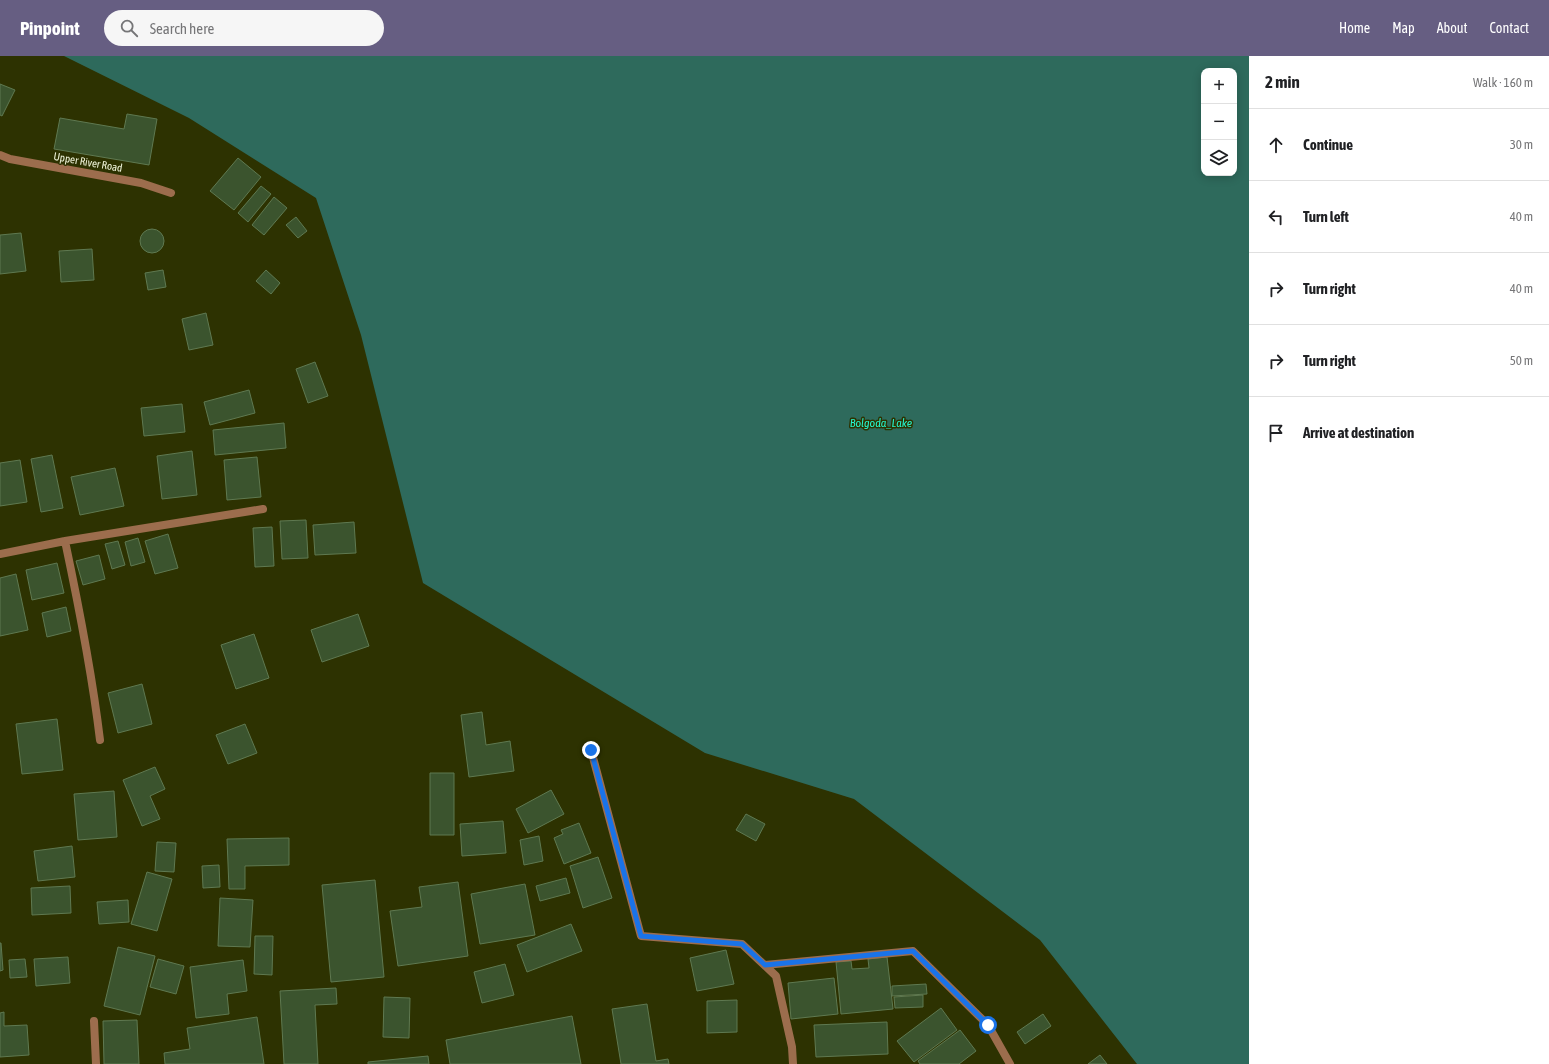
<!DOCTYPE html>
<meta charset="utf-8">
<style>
body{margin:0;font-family:"Asap Condensed",sans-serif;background:#f6f6f6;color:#202124}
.controls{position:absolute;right:12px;top:12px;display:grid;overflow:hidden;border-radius:8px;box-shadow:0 2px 10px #0003}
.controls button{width:36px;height:36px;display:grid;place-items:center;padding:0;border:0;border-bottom:1px solid #e0e0e0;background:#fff;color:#202124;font:20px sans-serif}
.stop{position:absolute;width:12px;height:12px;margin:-9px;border:3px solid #1a73e8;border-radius:50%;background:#fff}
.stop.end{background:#1a73e8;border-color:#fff;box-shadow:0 1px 4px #0008}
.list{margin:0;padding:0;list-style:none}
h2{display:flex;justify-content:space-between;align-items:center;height:52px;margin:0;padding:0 16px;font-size:17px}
h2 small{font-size:13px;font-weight:400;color:#757577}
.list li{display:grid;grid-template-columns:26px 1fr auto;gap:12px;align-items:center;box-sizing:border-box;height:72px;padding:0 16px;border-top:1px solid #e0e0e0}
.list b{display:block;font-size:15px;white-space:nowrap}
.list em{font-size:13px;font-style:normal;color:#757577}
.icon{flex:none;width:22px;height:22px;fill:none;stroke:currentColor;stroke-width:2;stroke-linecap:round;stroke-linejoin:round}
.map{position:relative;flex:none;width:1249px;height:1008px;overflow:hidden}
header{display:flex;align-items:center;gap:24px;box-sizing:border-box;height:56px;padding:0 20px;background:#665e82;color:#fff}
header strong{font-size:19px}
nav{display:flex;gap:22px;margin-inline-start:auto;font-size:14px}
.search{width:280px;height:36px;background:#f6f6f6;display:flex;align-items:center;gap:10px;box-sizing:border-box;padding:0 14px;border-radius:22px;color:#757577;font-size:15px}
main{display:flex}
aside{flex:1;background:#fff}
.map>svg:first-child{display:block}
.water{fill:#2e6a5c;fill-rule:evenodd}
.building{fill:#3b542e;stroke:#5f7951}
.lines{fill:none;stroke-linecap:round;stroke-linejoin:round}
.minor{stroke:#9c6d4d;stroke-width:8}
.route{stroke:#1a73e8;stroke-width:5}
.labels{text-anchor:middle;stroke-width:3;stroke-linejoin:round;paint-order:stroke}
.street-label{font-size:11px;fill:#f0f5db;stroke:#2d3201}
.water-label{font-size:12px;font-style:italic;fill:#25f3cd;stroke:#2d3201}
</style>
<header>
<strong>Pinpoint</strong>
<div class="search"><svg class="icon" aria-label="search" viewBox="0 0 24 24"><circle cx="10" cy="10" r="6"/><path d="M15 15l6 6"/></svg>Search here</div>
<nav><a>Home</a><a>Map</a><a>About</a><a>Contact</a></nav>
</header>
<main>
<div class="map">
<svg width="1249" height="1008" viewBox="0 0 1249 1008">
<rect width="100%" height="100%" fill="#2d3201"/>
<path class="water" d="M64 0H1249V1008H1137L1040 884 854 743 705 697 423 527 361 279 316 142 189 62ZM1204 15H1234V117H1204Z"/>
<path class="building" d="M0 28 15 34 2 60 0 59Z
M127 58 157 63 149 109 54 93 60 62 124 73Z
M238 102 261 121 234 154 210 135Z
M261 130 271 138 248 166 238 157Z
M274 141 287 152 264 179 252 169Z
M296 161 307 175 298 182 286 169Z
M140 185a12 12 0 1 1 24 0a12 12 0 1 1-24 0Z
M21 177 26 215 0 218V179Z
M92 193 94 224 61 226 59 195Z
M163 214 166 231 148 234 145 217Z
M266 214 280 227 271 238 256 225Z
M206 257 213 289 189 294 182 263Z
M315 306 328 340 308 347 296 313Z
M249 334 255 357 210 369 204 346Z
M182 348 185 376 144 380 141 352Z
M284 367 286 392 215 399 213 374Z
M192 395 197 439 162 443 157 400Z
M52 399 63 452 41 456 31 403Z
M257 401 261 441 227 444 224 404Z
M20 404 27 446 0 450V407Z
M115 412 124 450 80 459 71 421Z
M306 464 308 502 282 503 280 465Z
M354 466 356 497 315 499 313 469Z
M272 471 274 510 255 511 253 472Z
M168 478 178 512 155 518 145 485Z
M138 482 145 506 131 510 125 486Z
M118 485 125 509 112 513 105 488Z
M99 499 105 523 83 529 76 505Z
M57 507 64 537 32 544 26 514Z
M16 518 28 574 0 580V522Z
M66 551 71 575 47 581 42 557Z
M358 558 369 590 322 606 311 574Z
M254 578 269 622 236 633 221 589Z
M142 628 152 668 118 677 108 637Z
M482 656 486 689 510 685 514 715 469 721 461 659Z
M57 663 63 714 22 718 16 668Z
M245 668 257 697 228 708 216 679Z
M155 711 165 733 150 740 160 763 142 770 123 724Z
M430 717H454V779H430Z
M551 734 564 758 528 777 516 753Z
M114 735 117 781 78 784 74 738Z
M746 758 765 768 756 785 736 774Z
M503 765 506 797 462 800 460 768Z
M579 767 591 797 564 808 554 782 563 778 561 774Z
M539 780 543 805 524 809 520 784Z
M289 782V809L245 810V833H229L227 783Z
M157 786 176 787 174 816 155 815Z
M72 790 75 821 38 825 34 795Z
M598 801 612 842 583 852 570 810Z
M219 809 220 831 203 832 202 810Z
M147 816 172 823 157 875 131 868Z
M566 822 570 837 540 845 536 830Z
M375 824 384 921 331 926 322 829Z
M458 826 468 900 398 910 390 855 422 851 419 831Z
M525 828 535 879 480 888 471 838Z
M70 830 71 857 32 859 31 832Z
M220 842 253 844 250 891 218 890Z
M128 844 129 866 99 868 97 846Z
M571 868 582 895 527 916 517 889Z
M255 880H273L272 919 254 918Z
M0 887H1L3 914 0 915Z
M118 891 155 900 140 959 104 950Z
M726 894 734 928 697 935 690 902Z
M68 901 70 927 36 930 34 903Z
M887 901 893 953 841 958 836 906 851 905 852 913 869 912 868 903Z
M25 903 27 921 10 922 9 904Z
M158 903 184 910 176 938 150 931Z
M243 904 247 935 227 938 229 958 196 962 190 911Z
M505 908 514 939 482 947 474 916Z
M834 922 838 958 791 963 788 927Z
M926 928 927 938 892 940V930Z
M336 932 337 948 315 949 318 1008H284L280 935Z
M923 939V951L895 952 894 941Z
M384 941 410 942 409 982 383 981Z
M737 944V976L707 977V945Z
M647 948 656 1005 668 1003 669 1008H621L612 953Z
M941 952 957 974 914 1006 897 985Z
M4 956V970L27 969 29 999 0 1001V957Z
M1043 958 1051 970 1025 988 1017 976Z
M572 960 581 1008H450L446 984Z
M257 961 264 1008H165L164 997 190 993 187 972Z
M137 964 139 1008H104L103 965Z
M887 966 888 998 816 1001 814 969Z
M960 974 976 995 959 1008H920L918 1005Z
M1100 999 1107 1008H1088Z
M428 1000 429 1008H368V1006Z"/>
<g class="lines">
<path class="minor" d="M0 99 10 103 141 127 171 137
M65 485C79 551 92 617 100 684
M0 498 65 485 263 453
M591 694 641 880 742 888 776 920 792 991 793 1008
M765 909 913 895 988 969 1010 1008
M94 965 96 1008"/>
</g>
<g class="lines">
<path class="route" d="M591 694 641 880 742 888 765 909 913 895 988 969"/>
</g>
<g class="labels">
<g class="street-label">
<text transform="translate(88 106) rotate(10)" y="4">Upper River Road</text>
</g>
<g class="water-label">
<text x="881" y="371">Bolgoda_Lake</text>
</g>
</g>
</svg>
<div class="controls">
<button>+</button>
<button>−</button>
<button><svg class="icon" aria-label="layers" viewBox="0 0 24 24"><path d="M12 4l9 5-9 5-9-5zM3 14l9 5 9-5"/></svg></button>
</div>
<div class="stop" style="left:988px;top:969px"></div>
<div class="stop end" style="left:591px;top:694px"></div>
</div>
<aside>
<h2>2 min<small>Walk · 160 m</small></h2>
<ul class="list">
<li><svg class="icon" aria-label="ahead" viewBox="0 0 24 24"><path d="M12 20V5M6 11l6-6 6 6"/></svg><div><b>Continue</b></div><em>30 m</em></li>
<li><svg class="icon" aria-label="left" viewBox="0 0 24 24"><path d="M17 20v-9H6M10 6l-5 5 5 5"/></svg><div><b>Turn left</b></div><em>40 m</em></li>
<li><svg class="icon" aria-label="right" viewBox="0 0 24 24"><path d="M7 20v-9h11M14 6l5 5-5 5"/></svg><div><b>Turn right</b></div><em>40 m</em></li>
<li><svg class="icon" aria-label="right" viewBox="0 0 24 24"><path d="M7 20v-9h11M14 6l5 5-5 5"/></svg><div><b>Turn right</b></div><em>50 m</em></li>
<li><svg class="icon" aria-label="arrive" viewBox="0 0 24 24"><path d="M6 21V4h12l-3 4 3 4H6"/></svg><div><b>Arrive at destination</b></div></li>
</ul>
</aside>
</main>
